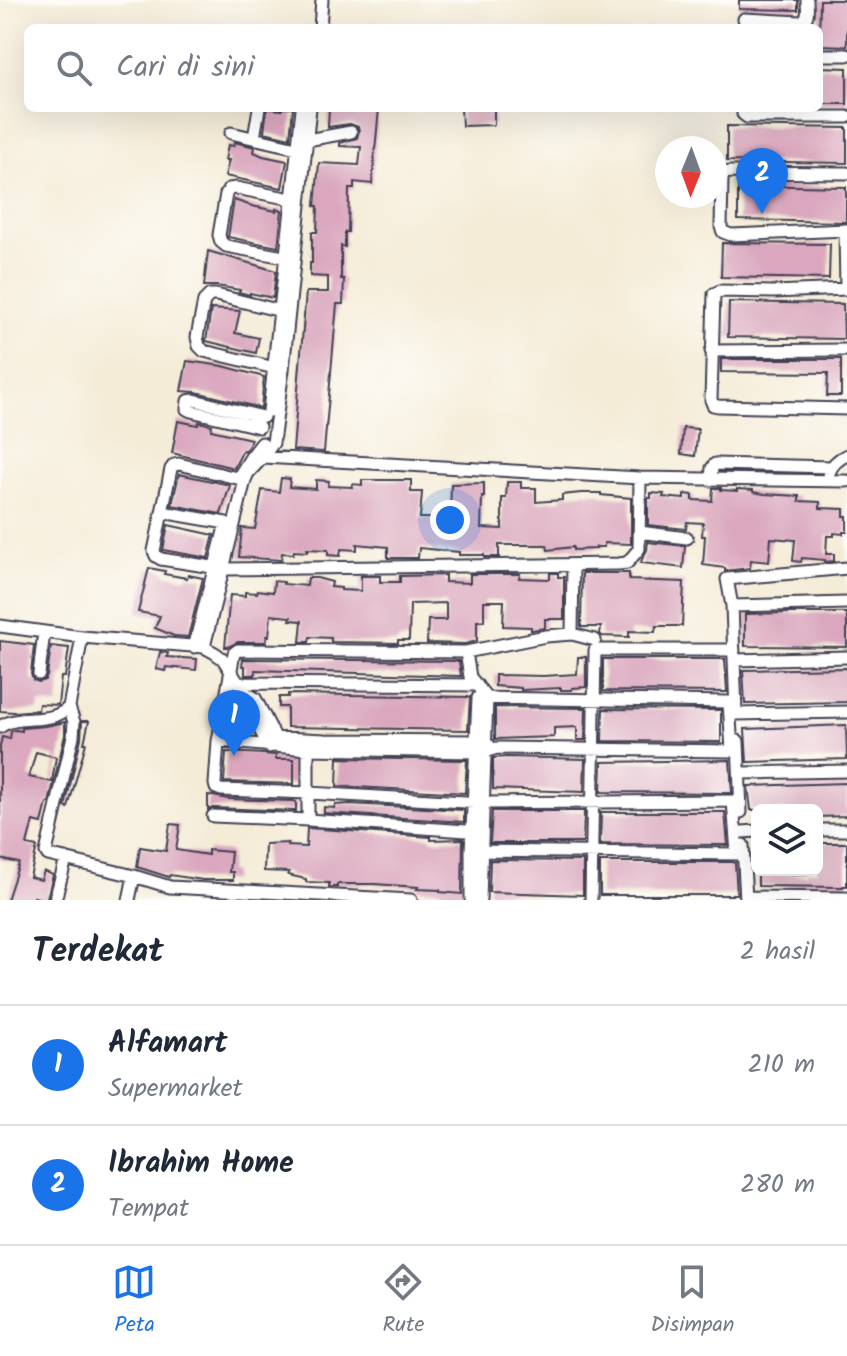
<!DOCTYPE html>
<html lang="id">
<style>
body{margin:0;font-family:Kalam,sans-serif;background:#f2f2f3;color:#1f2937}
.controls{position:absolute;right:24px;bottom:24px;display:grid;overflow:hidden;border-radius:12px;box-shadow:0 8px 32px #0002}
.controls button{width:72px;height:72px;display:grid;place-items:center;padding:0;border:0;border-bottom:2px solid #e0e1e3;background:#fff;color:#1f2937;font:40px sans-serif}
.compass{position:absolute;left:655px;top:136px;width:72px;height:72px;border-radius:50%;background:#fff;box-shadow:0 8px 32px #0002;rotate:181deg}
.you{position:absolute;left:450px;top:520px;width:28px;height:28px;margin:-20px;border:6px solid #fff;border-radius:50%;background:#1a73e8;box-shadow:0 0 0 12px #1a73e833}
.badge{display:grid;place-items:center;width:52px;height:52px;border-radius:50%;background:#1a73e8;color:#fff;font-size:26px;font-weight:700}
.pin{position:absolute;translate:-50% -66px;filter:drop-shadow(0 2px 4px #0008)}
.pin::after{content:'';position:absolute;top:42px;width:28px;height:24px;background:inherit;clip-path:polygon(0 0,100% 0,50% 100%)}
.list{margin:0;padding:0;list-style:none}
h2{display:flex;justify-content:space-between;align-items:center;height:104px;margin:0;padding:0 32px;font-size:34px}
h2 small{font-size:26px;font-weight:400;color:#747a83}
.list li{display:grid;grid-template-columns:52px 1fr auto;gap:24px;align-items:center;box-sizing:border-box;height:120px;padding:0 32px;border-top:2px solid #e0e1e3}
.list b{display:block;font-size:30px;white-space:nowrap}
.list p{margin:0;font-size:26px;white-space:nowrap;color:#747a83}
.list em{font-size:26px;font-style:normal;color:#747a83}
.icon{flex:none;width:44px;height:44px;fill:none;stroke:currentColor;stroke-width:2;stroke-linecap:round;stroke-linejoin:round}
.map{position:relative;flex:none;width:847px;height:900px;overflow:hidden}
.search{position:absolute;background:#fff;box-shadow:0 8px 32px #0002;left:24px;right:24px;top:24px;height:88px;display:flex;align-items:center;gap:20px;box-sizing:border-box;padding:0 28px;border-radius:12px;color:#747a83;font-size:30px}
.sheet{height:344px;background:#fff}
nav{display:flex;justify-content:space-around;align-items:center;box-sizing:border-box;height:112px;border-top:2px solid #e0e1e3;background:#fff;font-size:22px;color:#747a83}
nav a{display:grid;justify-items:center;gap:4px}
nav .on{color:#1a73e8}
.map>svg:first-child{display:block}
.building{fill:#daa7be;fill-rule:evenodd}
.lines{fill:none;stroke-linecap:round;stroke-linejoin:round}
.street-casing{stroke:#424053;stroke-width:15}
.street{stroke:#fff;stroke-width:11}
</style>
<div class="map">
<svg width="847" height="900" viewBox="0 0 847 900">
<rect width="100%" height="100%" fill="#fdfcf7"/>
<filter id="ink" filterUnits="userSpaceOnUse"><feTurbulence type="fractalNoise" baseFrequency=".0125" numOctaves="2"/><feDisplacementMap in="SourceGraphic" scale="16" xChannelSelector="R" yChannelSelector="G"/><feConvolveMatrix kernelMatrix="1 2 1 2 8 2 1 2 1" color-interpolation-filters="sRGB"/></filter>
<filter id="wash" filterUnits="userSpaceOnUse"><feTurbulence type="fractalNoise" baseFrequency=".006" numOctaves="4" result="noise"/><feDisplacementMap in="SourceGraphic" scale="32" xChannelSelector="R" yChannelSelector="G"/><feGaussianBlur stdDeviation="1.8" result="paint"/><feColorMatrix in="noise" values="0 0 0 0 0 0 0 0 0 0 0 0 0 0 0 0 0 1.4 0 .05"/><feComposite in="paint" operator="in"/></filter>
<g filter="url(#wash)">
<rect width="100%" height="100%" fill="#f5ecd8"/>
<g id="blocks">
<path class="building" d="M739 0H798V10L739 9Z
M820 0H847V46L819 45Z
M819 67 847 68V104H819Z
M267 108 282 110V108H293L290 138 264 132Z
M329 108H379L372 184 354 182V189H349L348 232H345V247L341 246V279H344L343 304H337L324 452 293 450 306 292H328V277L310 276V263H312V232H317L318 206H315L319 163 359 165 361 147 340 146V143L357 138 359 131 358 127 350 124 328 127Z
M461 108H494V125L462 126Z
M727 126 847 128V163L727 161Z
M234 142 255 147 254 152 263 156 287 161 282 188 225 176 229 160H225L228 145 234 146Z
M738 185 846 187V222L738 220Z
M234 200 252 206 276 211V209L282 210 278 247 228 237Z
M722 243 830 244 829 279 721 277Z
M208 251 276 271 273 298 250 293V295L239 292 240 290 217 286H204Z
M729 302 843 304 844 339 728 337Z
M211 309 240 311 235 333 259 338 256 353 206 341Z
M721 359H841V396H827L828 373 721 372Z
M187 361 223 366 264 377 261 408 196 392 181 391Z
M178 421 198 425 199 422 212 425 211 430 251 439 249 445 245 451 243 450 234 468 172 453Z
M683 428 698 429 695 456 681 454Z
M179 474 230 485 221 514 172 505Z
M281 478 290 479 289 487 316 489V480L329 481 328 486 352 487V484L362 485V480H411V492H422L420 518H450L451 484 484 483V497H482L481 528 502 529V498H506L507 482H521V488H536V502L562 500V495L581 493H601V495L631 498V544L604 543V547H596V549L573 550V547L548 550 547 545H499V557H484V555H459V552L419 548 418 558H388V547L357 544V550L341 549 340 556 328 555V550L307 549V552L294 551 293 554 282 553 281 560 239 557 242 528 255 529 262 490 279 492Z
M713 488H721V490L737 491V489L753 490V492L764 494 799 496V501L820 502V508L844 509V516H847V532H843V534L834 533V536H827L826 554H834V561L824 562 825 560 802 558 801 562 793 561 795 540 771 538 769 562 751 560 750 568 725 571V568L703 565 705 536H702L703 523 687 522 686 529 648 525V498H651V493L664 494 663 497 684 499V494L693 495V500L712 501Z
M168 525 214 535 208 558 163 550Z
M648 542 685 546 683 568 641 563 642 559 647 550Z
M149 568 165 571 164 574 187 578 188 575 203 578 188 637 174 636 155 628 160 616 138 612Z
M550 573H558V577H564V619H545V628L531 630V627L503 626 504 601H484V621H477V641L465 644 427 643 428 620H446V603L410 604 409 640H398V643L331 642V638L310 637 309 642H300L302 621 290 620 291 617 271 615 269 636H267L266 642H238L228 647H225L230 595 245 596V592L257 593 258 590 273 592 274 581 284 582 283 584 307 586 308 578H317L332 582 331 587 341 588V590L361 591V576H380V582H400V576L445 575V582L470 583V574H520L519 578 550 579Z
M582 573H629V580L684 582 682 626H656L655 632 629 631V637L602 636 600 634 601 627H581Z
M790 613H847V647L745 646V614Z
M0 641 34 645 31 674 33 680 39 682 45 680 47 676 51 646 69 648 65 677H61L58 705 39 704 38 710 14 712 0 711Z
M160 652 168 653 167 657 197 659 196 670 166 667 165 671 156 669Z
M578 657H586V687L572 688V690H561V688L521 690V688L495 686V675L543 676 577 674Z
M243 659 459 661 461 676 255 670V675H245V666H242Z
M603 659H725L727 692 603 691Z
M847 668V702L745 704 743 670Z
M288 694 470 697 468 730 287 727V707H279V697H288Z
M495 707 586 708 585 740H577V727L554 728V737L495 739Z
M603 709 721 710V742L602 741Z
M82 721H89L84 743H86L68 808 65 807 81 738Z
M65 722V735L49 803H47L42 823 33 821 27 845 37 847 30 877 41 880 44 871 53 875 47 898 46 900 34 897 33 900H7L19 863 0 859V746L2 737 10 739 11 731 16 730 22 731V728L46 726ZM36 752 56 757 52 782 29 777Z
M846 725 847 759 747 762 745 729Z
M226 752 264 754 276 755V759H294V784L224 782Z
M508 757 585 759 584 792 493 789V758Z
M338 758 467 760 465 793 337 786Z
M730 760 732 793 601 792 602 762Z
M847 783V816L817 817V810H751L748 786Z
M208 795 228 799 293 801 296 802V811L213 808 208 810Z
M350 804 464 810V822L324 813V807L334 808 335 805Z
M492 811H584L583 843H490Z
M601 812H725L728 845 600 844Z
M170 824 180 825 176 850 208 855V850L231 852 229 872H233V880H203L170 875 169 877 137 867 140 847 166 851Z
M307 828 431 837V840L463 839 462 894 440 892V890L417 889 418 887 374 884H337V887H329V883L306 882V879L288 875 289 872 264 871 265 844 288 843 287 846 306 847Z
M817 843H847V886H843V887L758 886V870H782V874H807V871H817Z
M490 860 583 861V895L489 892Z
M600 862H732L735 863 737 894H732V895H600Z"/>
</g>
</g>
<g filter="url(#ink)">
<use href="#blocks" fill-opacity="0" stroke="#424053" stroke-width="2"/>
<g class="lines">
<defs>
<path id="street" d="M744 19 801 22C810 18 807 9 807 0
M320 28 322 0
M819 55H847
M310 108 283 370 274 435 273 443 263 457 640 478 847 481
M743 108V114L747 117H847
M231 133 305 150
M254 138 259 108
M307 140 351 132
M847 173 729 172 723 174 722 180 721 227 723 232 731 235 847 230
M291 199 236 188 229 189 226 194 219 235 221 242 226 246 294 259
M845 230 846 289
M847 289 773 292 720 291 714 294 711 400 713 405 718 406 847 409
M711 351 847 350
M279 369 204 351 199 346 197 337 204 301 210 295H216L281 311
M269 411 302 108
M259 427 191 411 187 409 188 401 194 400 263 417
M241 473 251 457 262 443
M829 473C832 464 838 459 847 455
M245 480 179 464 174 465 171 469 154 551 156 556 161 559 225 569 618 564 627 563 639 549 640 478
M711 480 712 468 715 464 831 467
M162 512 226 523 194 647
M639 532 687 538
M732 606 727 579 847 568
M0 626 82 637 204 647 215 653 223 659 244 692 246 704 269 747
M572 634 573 565
M204 647 245 480 248 473 263 457
M466 652 470 677 487 698 480 900
M735 660 847 657
M39 674 44 632
M238 683 477 685
M244 692 255 698 278 743
M69 707 74 722 73 736 47 848 46 852 48 855 134 876 170 887 411 900
M736 712 732 606 847 603
M736 714 847 712
M0 727C19 713 51 726 69 707L82 637
M264 737 325 740 475 741 489 745
M218 741 308 749 475 752H485L497 748 732 751 729 702 478 698
M738 741 741 812
M740 773 847 771
M213 816 308 820 481 832
M308 820V749
M817 830H847
M742 832 757 831
M743 845 746 900
M471 851 737 854 733 801 483 803 309 793 221 790 216 788 215 784 218 741 234 653 238 650 466 652 546 636 572 634 595 640
M746 897 847 898
M55 900 66 859
M129 900 134 876
M471 900V851L478 698 481 694
M591 900 595 650H734"/>
</defs>
<use href="#street" class="street-casing"/>
<use href="#street" class="street"/>
</g>
</g>
</svg>
<div class="controls">
<button><svg class="icon" aria-label="layers" viewBox="0 0 24 24"><path d="M12 4l9 5-9 5-9-5zM3 14l9 5 9-5"/></svg></button>
</div>
<svg class="compass" viewBox="-18 -18 36 36"><path d="M0-13l5 13h-10z" fill="#e53935"/><path d="M0 13l5-13h-10z" fill="#747a83"/></svg>
<div class="you"></div>
<div class="pin badge" style="left:234px;top:756px">1</div>
<div class="pin badge" style="left:762px;top:214px">2</div>
<div class="search"><svg class="icon" aria-label="search" viewBox="0 0 24 24"><circle cx="10" cy="10" r="6"/><path d="M15 15l6 6"/></svg>Cari di sini</div>
</div>
<section class="sheet">
<h2>Terdekat<small>2 hasil</small></h2>
<ul class="list">
<li><span class="badge">1</span><div><b>Alfamart</b><p>Supermarket</p></div><em>210 m</em></li>
<li><span class="badge">2</span><div><b>Ibrahim Home</b><p>Tempat</p></div><em>280 m</em></li>
</ul>
</section>
<nav>
<a class="on"><svg class="icon" aria-label="map" viewBox="0 0 24 24"><path d="M3 6l6-2 6 2 6-2v14l-6 2-6-2-6 2zM9 4v14M15 6v14"/></svg>Peta</a>
<a><svg class="icon" aria-label="directions" viewBox="0 0 24 24"><path d="M12 3l9 9-9 9-9-9zM9 14v-3h6M13 9l2 2-2 2"/></svg>Rute</a>
<a><svg class="icon" aria-label="saved" viewBox="0 0 24 24"><path d="M7 4h10v16l-5-4-5 4z"/></svg>Disimpan</a>
</nav>
